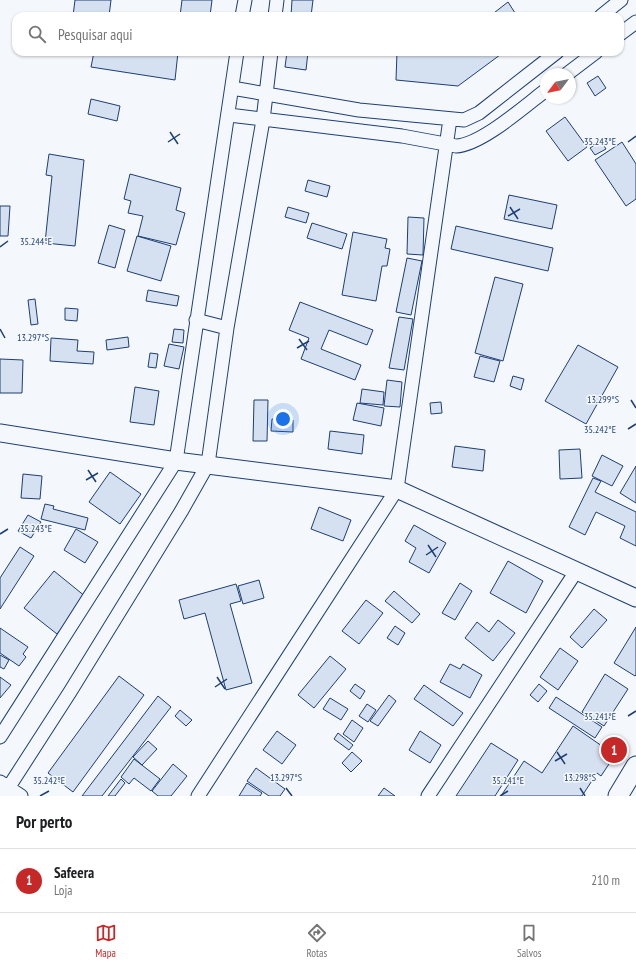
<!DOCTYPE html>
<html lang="pt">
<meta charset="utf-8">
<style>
body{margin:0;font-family:"PT Sans Narrow",sans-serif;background:#f2f2f2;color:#202124}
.compass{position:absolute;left:540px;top:68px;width:36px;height:36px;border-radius:50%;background:#fff;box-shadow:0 1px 3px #0004;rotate:238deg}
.you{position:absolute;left:283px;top:419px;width:14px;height:14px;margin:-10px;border:3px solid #fff;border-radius:50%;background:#1a73e8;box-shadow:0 0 0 6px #1a73e833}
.badge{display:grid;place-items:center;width:26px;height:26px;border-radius:50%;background:#c62828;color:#fff;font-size:13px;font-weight:700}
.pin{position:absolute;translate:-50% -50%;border:2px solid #fff;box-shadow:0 1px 4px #0006}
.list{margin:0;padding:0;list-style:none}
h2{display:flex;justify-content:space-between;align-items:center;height:52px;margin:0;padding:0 16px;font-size:17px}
h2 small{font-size:13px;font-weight:400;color:#757577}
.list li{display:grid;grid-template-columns:26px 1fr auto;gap:12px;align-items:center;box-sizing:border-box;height:64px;padding:0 16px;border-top:1px solid #e0e0e0}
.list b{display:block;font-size:15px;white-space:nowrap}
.list p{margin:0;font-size:13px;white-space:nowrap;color:#757577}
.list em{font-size:13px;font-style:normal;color:#757577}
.icon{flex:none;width:22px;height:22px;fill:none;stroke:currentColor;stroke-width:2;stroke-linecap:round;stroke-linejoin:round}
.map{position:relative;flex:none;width:636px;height:796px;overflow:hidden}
.search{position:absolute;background:#fff;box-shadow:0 1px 3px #0004;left:12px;right:12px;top:12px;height:44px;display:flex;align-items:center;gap:10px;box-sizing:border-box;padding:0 14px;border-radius:12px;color:#757577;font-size:15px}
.sheet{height:116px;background:#fff}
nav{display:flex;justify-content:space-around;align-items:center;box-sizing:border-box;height:56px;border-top:1px solid #e0e0e0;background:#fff;font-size:11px;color:#757577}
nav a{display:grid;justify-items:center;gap:2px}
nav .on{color:#c62828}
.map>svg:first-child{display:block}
.building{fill:#d5e0f0;stroke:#1d3f73}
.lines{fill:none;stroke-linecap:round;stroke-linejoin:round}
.minor-casing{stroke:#1d3f73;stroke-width:15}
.tertiary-casing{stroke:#1d3f73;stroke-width:19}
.secondary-casing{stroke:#1d3f73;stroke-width:21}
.minor{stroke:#f4f7fb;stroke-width:13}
.tertiary{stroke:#f4f7fb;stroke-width:17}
.secondary{stroke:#f4f7fb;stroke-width:19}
.ticks{fill:none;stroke:#1d3f73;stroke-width:1.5}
.ticks-label{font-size:10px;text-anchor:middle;fill:#1d3f73;stroke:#f4f7fb;stroke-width:3;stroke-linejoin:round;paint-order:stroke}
</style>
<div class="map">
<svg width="636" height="796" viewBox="0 0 636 796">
<rect width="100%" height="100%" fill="#f4f7fb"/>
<path class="building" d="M75 0H111L109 16H73Z
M182 0H212L210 16H180Z
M292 0H313L311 16H291Z
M508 2 517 16H490Z
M94 52H178L175 80 91 67Z
M287 52H308L306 70 285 67Z
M397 52H504L458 86 396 80Z
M598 76 606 88 595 96 587 83Z
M91 99 120 106 117 121 88 114Z
M565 117 587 147 568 161 546 131Z
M601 141 606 149 595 155 590 148Z
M622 142 636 164V199L626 206 595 160Z
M49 154 84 160 75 246 45 243 52 176 46 175Z
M130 174 181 188 176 210 185 213 176 245 138 236 143 216 128 213 131 201 124 199Z
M308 180 330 186 327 197 305 191Z
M509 195 557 205 552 229 504 219Z
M0 206H10L8 236H0Z
M288 207 309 213 306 223 285 217Z
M408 217 424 218 423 255 407 254Z
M312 223 347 234 342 249 307 238Z
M109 225 125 230 115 268 98 263Z
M456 226 553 248 548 271 451 249Z
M353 232 387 239 385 248 390 249 387 266H382L376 301 342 295Z
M137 236 171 246 161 281 127 271Z
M407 258 422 261 411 315 396 312Z
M495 277 523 284 503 361 475 353Z
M148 290 179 296 177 306 146 301Z
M35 299 38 324 31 325 28 300Z
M300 302 373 330 367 345 329 330 321 349 361 365 355 380 301 359 309 338 289 330Z
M65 308 78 309 77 321 65 320Z
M399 317 413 319 404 370 389 368Z
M174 329 184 330 183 343 172 342Z
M128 337 129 347 107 350 106 340Z
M51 338 78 340 77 351 94 352 93 364 50 361Z
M169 344 184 347 179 369 164 366Z
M578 345 618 367 586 424 545 401Z
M150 353 158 354 156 368 148 367Z
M480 356 500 361 494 382 474 377Z
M0 359 23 360 22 393H0Z
M513 376 524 379 521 390 510 386Z
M387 380 402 382 400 407 384 406Z
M135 387 159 391 154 425 130 422Z
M362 389 384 392 383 405 360 403Z
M254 400H268L267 441H253Z
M441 402 442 413 431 414 430 403Z
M357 403 384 408 381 426 353 420Z
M272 419 293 420V432L271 431Z
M330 431 364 435 362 454 328 449Z
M455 446 485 450 483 471 452 467Z
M580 449 582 478 560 479 559 450Z
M602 455 623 466 612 486 592 476Z
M636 466V503L620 493Z
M110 472 141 494 120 524 89 502Z
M23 474 42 476 40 499 21 498Z
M593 478 601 481 595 492 636 512V546L620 538 625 526 596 512 585 535 569 527Z
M45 504 54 506 53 509 88 518 85 530 41 519Z
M319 507 351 520 343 541 311 529Z
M28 515 41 522 31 538 18 531Z
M414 525 446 543 429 573 409 562 416 548 405 541Z
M76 529 98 542 85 563 64 550Z
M20 547 34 556 0 609V578Z
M508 561 543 581 526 613 490 593Z
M54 571 86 597 57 634 24 608Z
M259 580 264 598 243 604 238 586Z
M460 583 472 591 455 620 442 613Z
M236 584 241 601 230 604 252 683 226 690 205 613 184 619 179 600Z
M394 591 420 614 412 623 385 601Z
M366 600 383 613 359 644 342 631Z
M594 609 607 620 582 648 570 637Z
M498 620 515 633 493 661 465 638 477 622 489 632Z
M395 626 405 633 398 645 387 638Z
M636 627V675L635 676 614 663Z
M0 628 28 647 23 654 26 657 19 666 0 653Z
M560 648 578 661 558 690 540 677Z
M0 655 9 660 4 669 0 667Z
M330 656 346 669 314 708 298 695Z
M450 664 460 669 463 664 482 675 470 698 440 682Z
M605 674 628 689 604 726 582 712Z
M119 676 144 695 73 792 48 773Z
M0 677 11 685 0 698Z
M355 684 365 691 360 699 350 691Z
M539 684 547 691 538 702 530 695Z
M424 685 463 713 453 726 414 699Z
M389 695 396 701 378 726 370 721Z
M158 696 171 707 102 796H82Z
M556 697 602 727 595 738 549 708Z
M330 698 348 709 341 720 323 709Z
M367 704 376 710 368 722 359 716Z
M180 710 192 720 186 726 175 716Z
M352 720 363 728 354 742 343 734Z
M573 726 615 755 601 776 597 773 582 796H501L524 761 542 773Z
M277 731 296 745 282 764 263 750Z
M420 731 441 745 430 763 409 750Z
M338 733 353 745 349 750 334 739Z
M148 741 157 749 142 765 133 757Z
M491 743 518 760 495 796H456Z
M352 752 362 761 351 772 342 763Z
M134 759 160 779 151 791 134 778 129 784 121 777Z
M173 764 187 776 171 796H158L152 791Z
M256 768 285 789 280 796H269L247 781Z
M121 779 125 783 115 796H108Z
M247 783 262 793 260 796H239Z
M384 788 395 796H378Z"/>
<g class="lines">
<defs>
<path id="minor" d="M242 16 245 0
M275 16 277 0
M601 16 621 0
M620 34 636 22
M567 74 596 52
M232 88 359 110 464 120 479 113 557 52
M229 115 402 136 456 146C481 145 525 106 546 90
M196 320 227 328
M0 737 176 461 237 52
M0 782 21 796
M3 796 70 692 182 510 208 464 227 328 263 120 271 52
M198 796 397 489 450 119
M428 796 577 570"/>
<path id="tertiary" d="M0 433 176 461 397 489 636 598"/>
<path id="secondary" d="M618 796 636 766"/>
</defs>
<use href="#minor" class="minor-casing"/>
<use href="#tertiary" class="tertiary-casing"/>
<use href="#secondary" class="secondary-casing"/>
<use href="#minor" class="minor"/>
<use href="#tertiary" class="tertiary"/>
<use href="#secondary" class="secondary"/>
</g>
<path class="ticks" d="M170 132 178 144M168 142 180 134M628 142 636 136M510 207 518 219M508 216 520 209M0 247 8 241M0 329 5 338M299 339 307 350M297 348 309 341M631 400 636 408M628 429 636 424M88 470 96 482M86 480 98 473M0 534 8 529M428 545 436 557M426 555 438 547M217 677 225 689M215 687 227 679M628 716 636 711M557 752 565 764M555 761 567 754M286 788 292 796M580 788 585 796M40 796 49 791M500 796 508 791"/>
<g class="ticks-label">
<text x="600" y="145">35.243°E</text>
<text x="36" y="245">35.244°E</text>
<text x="33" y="341">13.297°S</text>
<text x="603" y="403">13.299°S</text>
<text x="600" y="433">35.242°E</text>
<text x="36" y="532">35.243°E</text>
<text x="600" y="720">35.241°E</text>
<text x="286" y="781">13.297°S</text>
<text x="580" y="781">13.298°S</text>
<text x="49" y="784">35.242°E</text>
<text x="508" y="784">35.241°E</text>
</g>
</svg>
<svg class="compass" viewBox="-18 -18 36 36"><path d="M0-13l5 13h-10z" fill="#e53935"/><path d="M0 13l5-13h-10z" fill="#757577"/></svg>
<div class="you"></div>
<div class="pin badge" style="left:614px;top:750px">1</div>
<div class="search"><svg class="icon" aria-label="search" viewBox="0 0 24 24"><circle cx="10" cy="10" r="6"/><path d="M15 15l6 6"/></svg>Pesquisar aqui</div>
</div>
<section class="sheet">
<h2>Por perto<small></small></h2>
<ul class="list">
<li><span class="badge">1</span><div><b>Safeera</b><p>Loja</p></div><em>210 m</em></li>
</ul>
</section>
<nav>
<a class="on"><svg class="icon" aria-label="map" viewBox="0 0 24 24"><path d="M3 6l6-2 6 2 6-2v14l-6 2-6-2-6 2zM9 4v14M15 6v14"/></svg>Mapa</a>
<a><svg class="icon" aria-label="directions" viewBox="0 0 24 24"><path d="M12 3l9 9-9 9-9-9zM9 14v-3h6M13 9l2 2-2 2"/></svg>Rotas</a>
<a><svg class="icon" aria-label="saved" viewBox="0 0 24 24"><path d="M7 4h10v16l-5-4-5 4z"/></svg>Salvos</a>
</nav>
